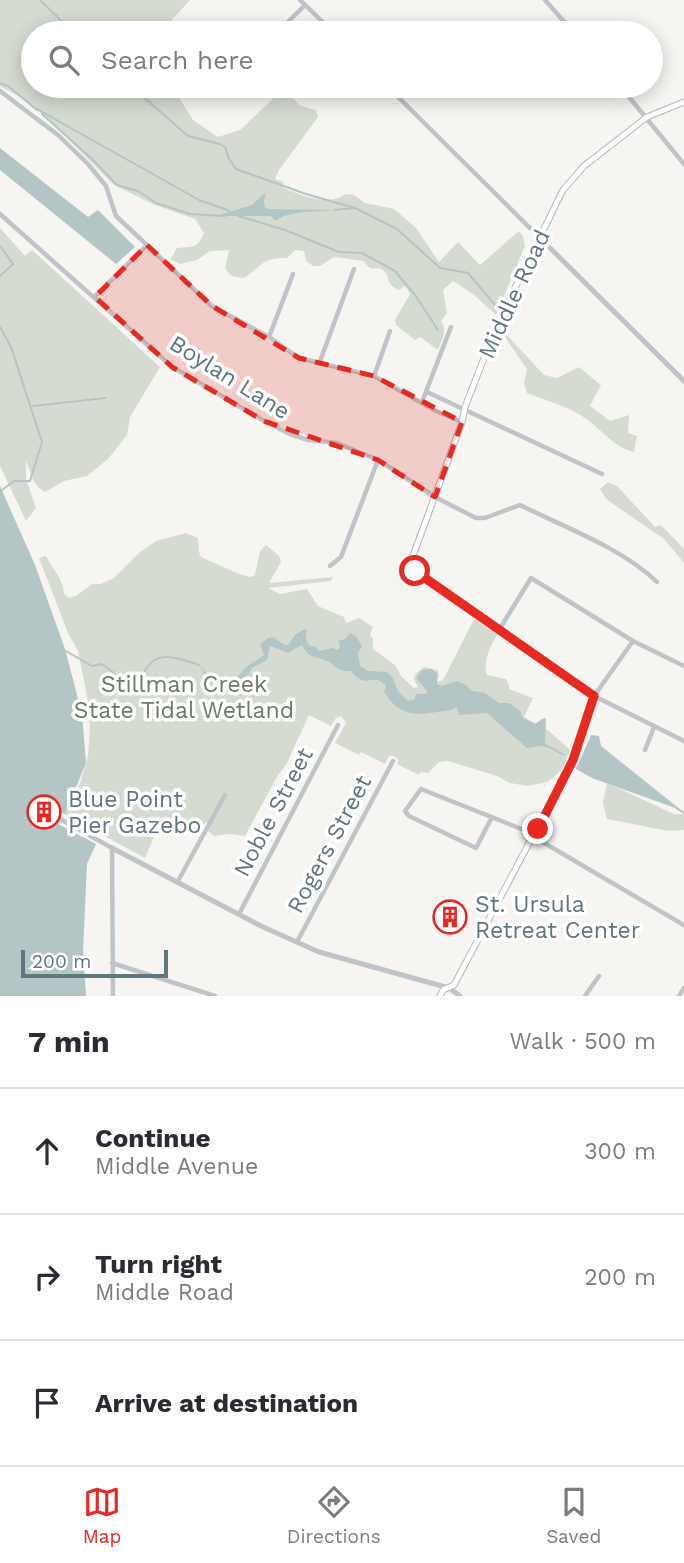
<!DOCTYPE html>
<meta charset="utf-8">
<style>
body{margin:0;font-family:"Work Sans",sans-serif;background:#f7f7f7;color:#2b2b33}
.scale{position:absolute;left:21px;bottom:18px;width:147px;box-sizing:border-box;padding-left:7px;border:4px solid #60767e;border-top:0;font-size:19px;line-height:24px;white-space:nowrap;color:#60767e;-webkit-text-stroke:5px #fff;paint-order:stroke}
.stop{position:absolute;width:21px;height:21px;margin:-16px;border:5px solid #e62a21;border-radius:50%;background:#fff}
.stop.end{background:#e62a21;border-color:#fff;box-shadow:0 2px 7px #0008}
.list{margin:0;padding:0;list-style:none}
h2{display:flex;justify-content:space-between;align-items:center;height:91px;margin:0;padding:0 28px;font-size:30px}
h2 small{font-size:23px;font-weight:400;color:#7c7c81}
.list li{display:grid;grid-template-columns:46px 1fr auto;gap:21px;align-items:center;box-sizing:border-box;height:126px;padding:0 28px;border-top:2px solid #e1e1e2}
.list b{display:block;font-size:26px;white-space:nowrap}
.list p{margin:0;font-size:23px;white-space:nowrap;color:#7c7c81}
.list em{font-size:23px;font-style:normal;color:#7c7c81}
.icon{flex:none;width:38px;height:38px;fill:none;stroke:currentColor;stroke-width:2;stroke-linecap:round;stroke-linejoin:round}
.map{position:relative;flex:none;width:684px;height:996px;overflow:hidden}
.search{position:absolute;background:#fff;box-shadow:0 4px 18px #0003;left:21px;right:21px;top:21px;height:77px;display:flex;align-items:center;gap:18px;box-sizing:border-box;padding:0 24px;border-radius:38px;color:#7c7c81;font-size:26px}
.sheet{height:469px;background:#fff}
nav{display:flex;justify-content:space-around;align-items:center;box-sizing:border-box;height:98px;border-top:2px solid #e1e1e2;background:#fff;font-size:19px;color:#7c7c81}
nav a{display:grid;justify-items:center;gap:4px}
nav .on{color:#e62a21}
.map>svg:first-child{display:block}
.green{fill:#d6dbd1}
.water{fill:#b3c5c5}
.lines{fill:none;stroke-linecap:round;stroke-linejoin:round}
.stream{stroke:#b3c5c5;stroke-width:2}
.secondary-casing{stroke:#b1b8bb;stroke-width:7}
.minor{stroke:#bec4c7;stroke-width:4.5}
.tertiary{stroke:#bec4c7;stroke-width:5}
.secondary{stroke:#fff;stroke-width:5}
.route{stroke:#e62a21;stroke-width:9}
.marked{fill:#e62a21;fill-opacity:0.2;stroke:#e62a21;stroke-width:5;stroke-dasharray:14 9;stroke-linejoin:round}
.labels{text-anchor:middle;stroke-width:7;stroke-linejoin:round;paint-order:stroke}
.street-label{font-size:23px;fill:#60767e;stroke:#fff}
.park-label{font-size:23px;fill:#6c7b63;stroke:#fff}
.poi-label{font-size:23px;fill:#60767e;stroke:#fff;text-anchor:start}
</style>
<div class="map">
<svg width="684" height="996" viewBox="0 0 684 996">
<rect width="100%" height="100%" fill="#f6f5f2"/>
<path class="green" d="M0 0H190L170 22 176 32 184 33H33V86H172L193 120 218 137 240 130 282 90 288 91 299 105 316 110 318 117 279 170 275 179 283 182V188C301 195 328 207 345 194L354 195 365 203 394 209 416 228 439 262 458 242 480 265 519 231 523 236 525 246 496 315 473 294 453 281 443 290 447 313 441 321C448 331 442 339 438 350L420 337 415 340 396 325 395 320 410 294 405 286 399 290C384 283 391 278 384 271 378 264 371 275 364 261L334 257 320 266H313L306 261 304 251 295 250 287 258C260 258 264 265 244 278L232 276 225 269 229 250 210 251 197 260 180 264 171 259 177 248C194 246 196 250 204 233L195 219 155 205 114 185 48 119 22 98 0 86Z
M0 228 25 256 32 250 160 367 130 417 127 435 109 458 87 476 64 481 45 492C32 485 31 472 26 461V479L36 508 26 521 0 466Z
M504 332 544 375 557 378 579 367 601 385 590 406 610 421 629 415 628 433 637 436 634 452C614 447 605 433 589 421 571 407 547 401 527 393L524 383 527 369 504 336Z
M608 482 617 486 655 527 661 525 684 549V563L664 539 606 499 600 489Z
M186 533 198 538 199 552 201 557 239 574 251 577 255 575 260 551 266 545 279 556 281 562 269 583 333 577 331 581 268 588 280 594 307 589 318 606 344 617 346 623 359 618 373 627 370 635 373 639V649L395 665 401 676 414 688 418 687 414 680 415 674 424 667 438 670 439 675 437 682 443 680 474 619 498 634C491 644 482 663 487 675L506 679 509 685V689L533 698 524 717 549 731 570 750 563 768 554 777 547 782 528 786 510 783 497 776 448 761 439 762 428 773 420 772 419 775 397 764 399 760 394 756H389L385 764 361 752 359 755 335 743 346 723 341 716 336 718 331 726 309 715 286 765 278 775 245 836 230 834 214 836 208 831 211 825 206 822 196 835 162 818 145 858 62 813 80 784 88 756 90 728 87 696 78 651 68 633 39 558 46 556C53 570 63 578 64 594L69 598 76 596 92 584H101L114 578 140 552 156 541Z
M607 783 674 814H684V830L668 831 607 819 603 803Z"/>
<path class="water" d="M0 148 88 217 98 210 135 247 116 264 0 170Z
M266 192 264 201 265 208 268 209 336 210C318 212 290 210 275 221L271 216H216L252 205Z
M0 486 35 565 65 649 82 714 86 763 65 814 38 801 30 815 40 821 43 816 96 844 87 864 83 951 86 996H0Z
M305 629 307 630C305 635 306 643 311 647L315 646 319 651 332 648 338 650 340 647 338 641 345 639 350 633 356 636 362 646 358 653 360 666 368 671 387 672 393 678 398 691 408 701 414 700 416 694H426L427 691 416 678 422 670 431 669 437 673V684L441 686 457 681 466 685 472 691 485 693 499 703H509L520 711 523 718 535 724 542 719 546 718 545 742 551 749 542 746 527 748 487 713 460 715 456 707 451 710C420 714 403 721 384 692L386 686C371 670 367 692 351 671 335 672 337 664 325 660 313 656 309 658 302 645L288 653 270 646 267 660 252 668 242 686 215 689 199 664 214 682C236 688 235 676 249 665 253 662 259 659 264 655L260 644 268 638 273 637 285 645H288L296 634Z
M591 735 599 736 601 746 681 810 592 778 576 769Z"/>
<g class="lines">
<path class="stream" d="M40 0 74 33
M0 83 8 86 37 110
M131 86 188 136 220 144 225 147 229 159 236 169 306 194 355 208 397 229 440 268 468 273 496 306
M37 109 199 200 230 211
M42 114 93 160 117 185 138 191 156 203 190 214 225 216
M335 210 354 208
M238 216 285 230 339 252 362 253 395 271 415 295 438 330
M0 246 13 264 0 276
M0 327 11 347 42 442 30 481H14L2 490
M33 406 105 398
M66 651 92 666 102 664C119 675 118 684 141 679 153 648 172 656 199 665
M550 747 564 755
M676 808 684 813"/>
<defs>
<path id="secondary" d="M440 996 443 990 454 985 573 760 594 696 419 575 412 563 414 553 462 422 465 407 497 325 563 190 584 166 647 117 684 102"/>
</defs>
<use href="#secondary" class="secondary-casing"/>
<path class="minor" d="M300 0 334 33
M545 0 574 33
M277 33 305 5
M387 86 539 237
M620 86 684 164
M221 90 225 86
M0 91 58 135 88 164 106 186 116 216 212 306 269 337 299 358 374 376 436 411 462 422
M0 214 172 367 264 421 290 434 308 440 337 443 378 460 435 497 476 518H485L520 505C564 527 622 548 657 582
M95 296 147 245
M269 337 293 274
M319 364 354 269
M374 376 390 331
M427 392 602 474
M422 402 451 327
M330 566 341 557 378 460
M499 630 531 578 633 641 684 666
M633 641 594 696 684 741
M645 750 654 727
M492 817 476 848 409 816 405 811 421 789 534 834
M60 819 112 848 113 996
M534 837 684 925
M178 881 225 795
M239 914 338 725
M297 942 393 761
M112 963 215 996
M585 996 599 976
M679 996 684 988"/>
<path class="tertiary" d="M539 237 684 381
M112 848 261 926 319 952 449 988 460 996"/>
<use href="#secondary" class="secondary"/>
</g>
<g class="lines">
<path class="route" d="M415 571 594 696 573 760 538 829"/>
</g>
<path class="marked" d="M147 245 212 306 299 358 374 376 462 422 435 497 378 460 264 421 172 367 95 297Z"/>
<defs>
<symbol id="building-ring" viewBox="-11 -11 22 22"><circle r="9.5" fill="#fff" stroke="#e62a21" stroke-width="1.5"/><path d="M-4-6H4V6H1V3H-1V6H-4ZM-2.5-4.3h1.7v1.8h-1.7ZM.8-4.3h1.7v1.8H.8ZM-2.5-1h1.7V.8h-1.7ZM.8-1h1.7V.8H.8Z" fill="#e62a21"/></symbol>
</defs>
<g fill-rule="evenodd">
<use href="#building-ring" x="25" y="793" width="38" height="38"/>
<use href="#building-ring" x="431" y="898" width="38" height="38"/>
</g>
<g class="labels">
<g class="street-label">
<text transform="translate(514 294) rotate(-65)" y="8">Middle Road</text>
<text transform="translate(230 377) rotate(32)" y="8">Boylan Lane</text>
<text transform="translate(273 812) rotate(-62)" y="8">Noble Street</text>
<text transform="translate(329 844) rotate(-62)" y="8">Rogers Street</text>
</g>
<g class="park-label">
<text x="184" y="692">Stillman Creek<tspan x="184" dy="26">State Tidal Wetland</tspan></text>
</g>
<g class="poi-label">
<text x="68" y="807">Blue Point<tspan x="68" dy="26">Pier Gazebo</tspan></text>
<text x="475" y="912">St. Ursula<tspan x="475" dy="26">Retreat Center</tspan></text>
</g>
</g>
</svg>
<div class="scale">200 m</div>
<div class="stop" style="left:415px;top:571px"></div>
<div class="stop end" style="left:538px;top:829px"></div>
<div class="search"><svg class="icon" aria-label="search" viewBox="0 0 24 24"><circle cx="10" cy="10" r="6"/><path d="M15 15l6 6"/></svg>Search here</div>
</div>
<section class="sheet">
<h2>7 min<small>Walk · 500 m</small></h2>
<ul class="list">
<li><svg class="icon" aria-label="ahead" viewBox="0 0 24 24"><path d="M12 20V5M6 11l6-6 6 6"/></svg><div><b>Continue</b><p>Middle Avenue</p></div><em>300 m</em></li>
<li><svg class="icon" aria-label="right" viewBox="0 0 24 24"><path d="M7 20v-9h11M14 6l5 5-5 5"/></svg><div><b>Turn right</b><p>Middle Road</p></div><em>200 m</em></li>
<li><svg class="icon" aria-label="arrive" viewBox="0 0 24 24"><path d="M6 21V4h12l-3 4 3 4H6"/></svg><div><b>Arrive at destination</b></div></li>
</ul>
</section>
<nav>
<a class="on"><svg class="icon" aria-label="map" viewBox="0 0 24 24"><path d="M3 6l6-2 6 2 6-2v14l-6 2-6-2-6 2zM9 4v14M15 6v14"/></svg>Map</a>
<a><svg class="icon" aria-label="directions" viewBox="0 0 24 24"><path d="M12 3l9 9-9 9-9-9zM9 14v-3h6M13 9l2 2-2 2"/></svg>Directions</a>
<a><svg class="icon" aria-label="saved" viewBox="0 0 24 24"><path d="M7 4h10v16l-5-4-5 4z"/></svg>Saved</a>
</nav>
